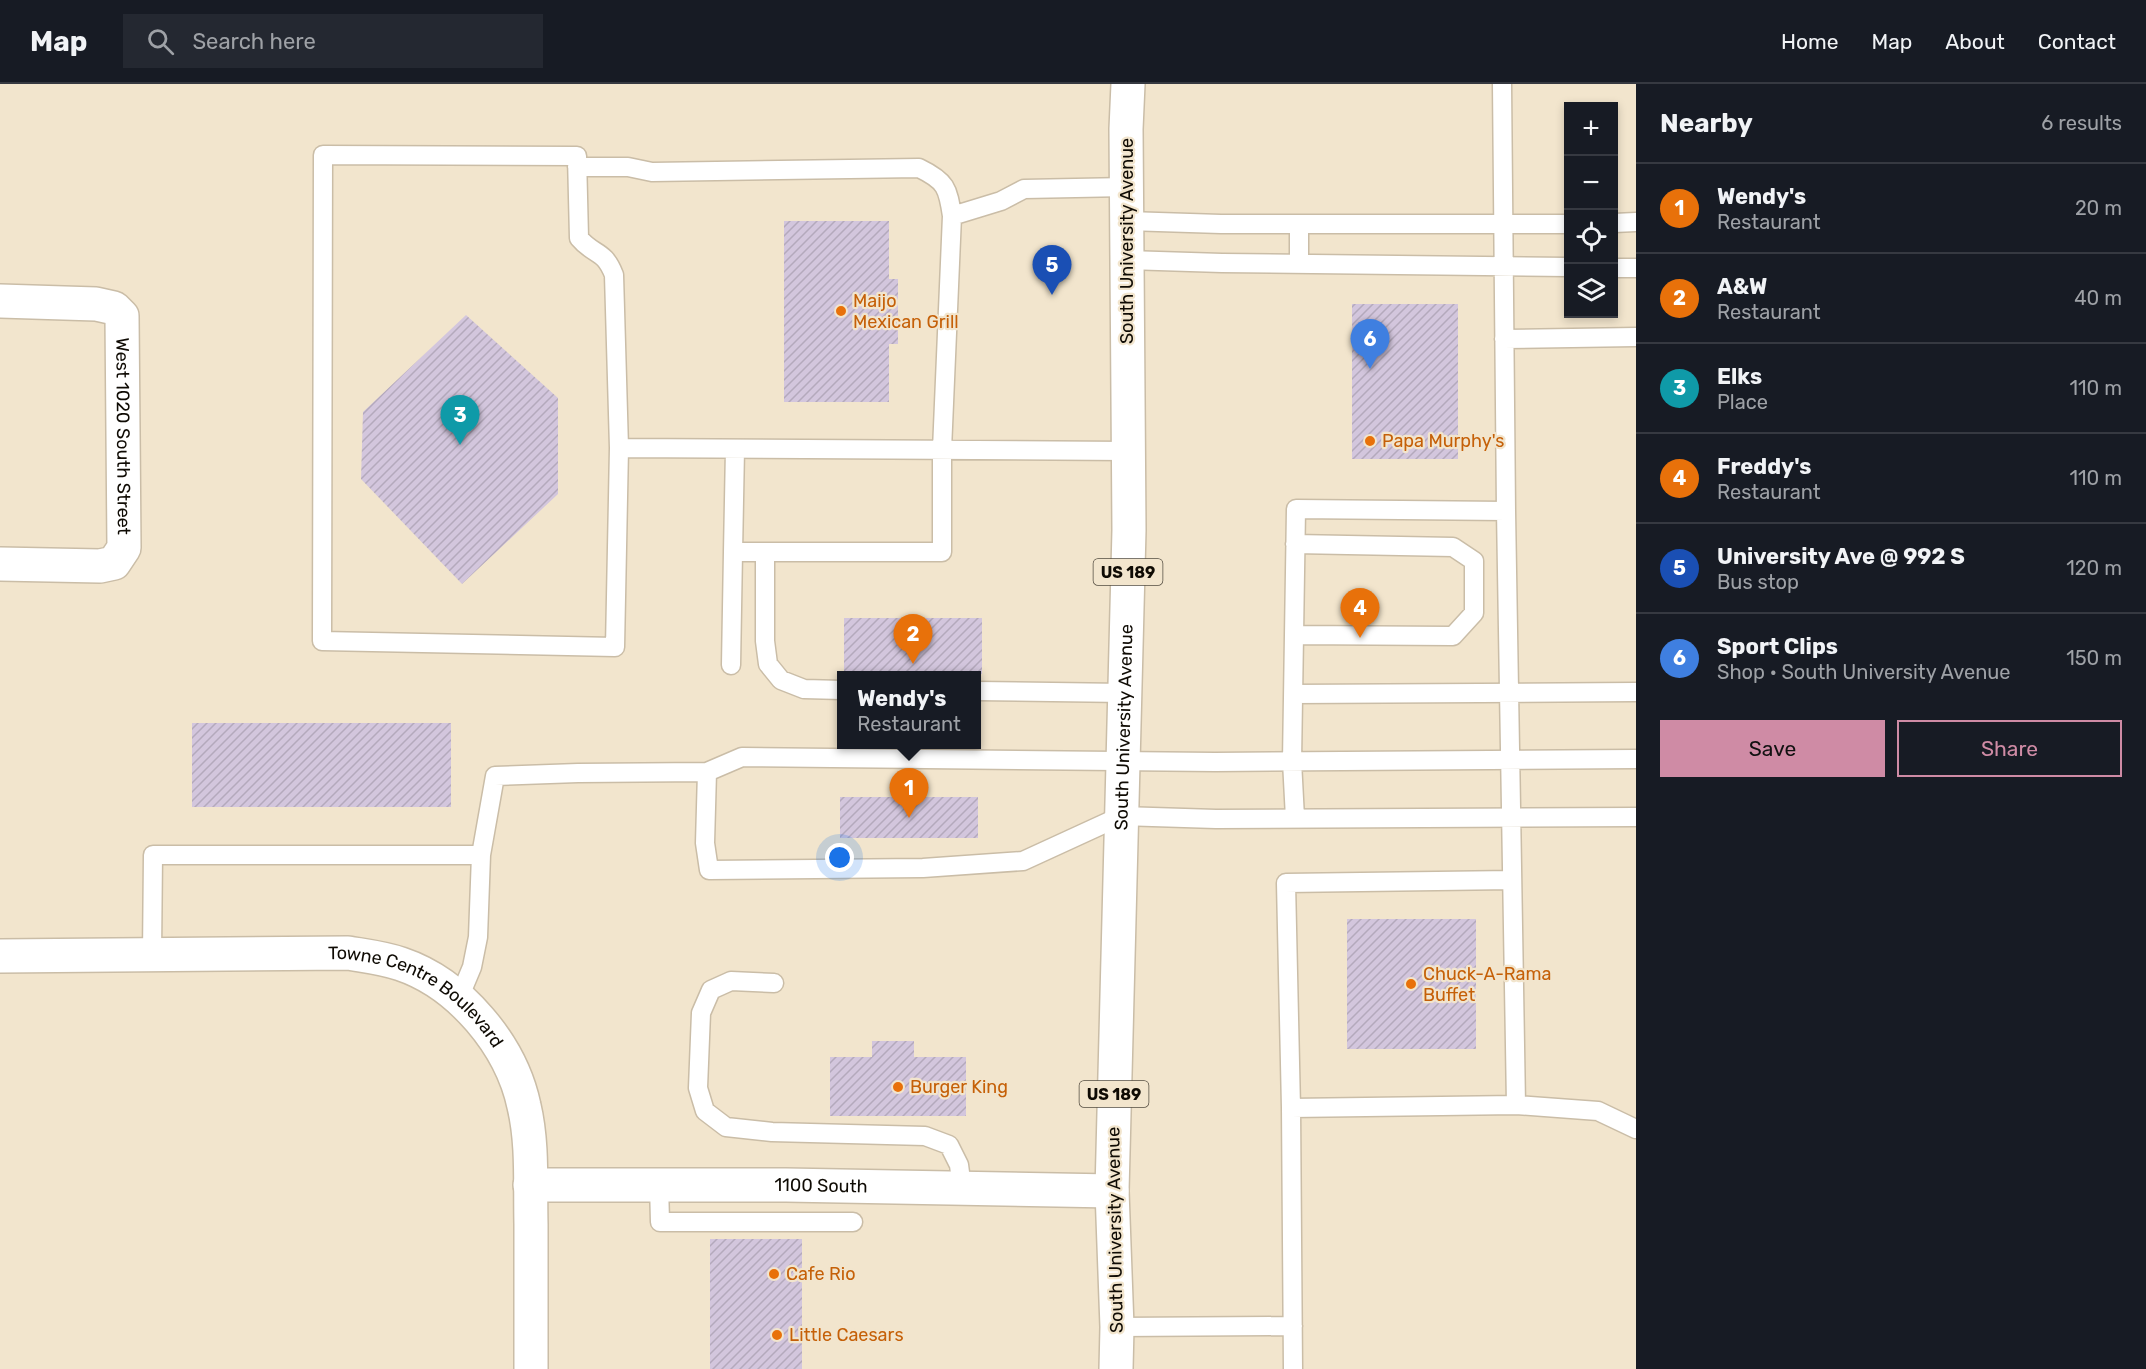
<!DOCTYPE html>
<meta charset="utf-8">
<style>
body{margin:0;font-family:Rubik,sans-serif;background:#242831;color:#f1f3f6}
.controls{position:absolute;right:18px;top:18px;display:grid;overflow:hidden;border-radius:0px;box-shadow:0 3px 9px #0003}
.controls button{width:54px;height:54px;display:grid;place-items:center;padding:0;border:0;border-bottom:2px solid #363941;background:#171b24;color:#f1f3f6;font:30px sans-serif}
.you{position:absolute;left:840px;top:774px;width:21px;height:21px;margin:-15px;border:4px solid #fff;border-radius:50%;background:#1a73e8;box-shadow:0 0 0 9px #1a73e833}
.badge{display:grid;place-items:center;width:39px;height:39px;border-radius:50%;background:#cf8ba5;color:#fff;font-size:20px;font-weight:700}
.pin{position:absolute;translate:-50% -50px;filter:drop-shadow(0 2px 3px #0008)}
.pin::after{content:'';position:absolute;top:32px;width:21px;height:18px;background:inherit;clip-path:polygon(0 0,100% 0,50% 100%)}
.popup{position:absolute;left:837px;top:587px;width:144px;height:78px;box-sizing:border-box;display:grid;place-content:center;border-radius:0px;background:#171b24;filter:drop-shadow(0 2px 4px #0005);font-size:20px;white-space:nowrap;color:#9ea1a6}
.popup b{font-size:22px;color:#f1f3f6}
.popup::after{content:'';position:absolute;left:50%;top:100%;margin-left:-12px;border:12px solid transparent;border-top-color:#171b24}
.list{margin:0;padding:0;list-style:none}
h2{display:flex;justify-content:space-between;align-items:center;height:78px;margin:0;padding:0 24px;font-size:26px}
h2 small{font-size:20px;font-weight:400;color:#9ea1a6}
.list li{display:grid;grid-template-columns:39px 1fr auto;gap:18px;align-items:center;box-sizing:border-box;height:90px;padding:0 24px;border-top:2px solid #363941}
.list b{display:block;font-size:22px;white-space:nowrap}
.list p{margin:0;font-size:20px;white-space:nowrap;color:#9ea1a6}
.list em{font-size:20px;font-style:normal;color:#9ea1a6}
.actions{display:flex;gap:12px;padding:18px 24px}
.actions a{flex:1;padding:14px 0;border:2px solid #cf8ba5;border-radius:0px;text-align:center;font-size:21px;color:#cf8ba5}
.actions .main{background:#cf8ba5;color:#111}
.icon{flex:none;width:33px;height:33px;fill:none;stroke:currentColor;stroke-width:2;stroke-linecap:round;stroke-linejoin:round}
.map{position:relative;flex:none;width:1636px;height:1285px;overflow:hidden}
header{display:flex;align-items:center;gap:36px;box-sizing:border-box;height:84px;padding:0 30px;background:#171b24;border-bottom:2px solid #363941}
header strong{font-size:28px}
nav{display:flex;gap:33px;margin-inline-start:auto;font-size:21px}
.search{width:420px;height:54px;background:#242831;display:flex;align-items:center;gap:15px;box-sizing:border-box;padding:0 21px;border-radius:0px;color:#9ea1a6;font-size:22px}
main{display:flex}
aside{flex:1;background:#171b24}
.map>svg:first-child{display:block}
.building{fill:url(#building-hatch)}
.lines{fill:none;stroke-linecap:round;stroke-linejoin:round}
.lane-casing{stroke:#cabda7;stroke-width:21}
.street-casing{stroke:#cabda7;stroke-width:36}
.secondary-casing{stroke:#cabda7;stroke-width:36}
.highway-casing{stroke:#cabda7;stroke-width:36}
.lane{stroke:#fff;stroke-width:18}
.street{stroke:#fff;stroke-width:33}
.secondary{stroke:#fff;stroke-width:33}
.highway{stroke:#fff;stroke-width:33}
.food-dot{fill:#e8710a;stroke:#f2e5cd;stroke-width:2}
.labels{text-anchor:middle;stroke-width:4.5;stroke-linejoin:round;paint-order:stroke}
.shield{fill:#f2e5cd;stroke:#534c40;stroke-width:1.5}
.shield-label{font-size:16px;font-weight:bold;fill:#0f0b04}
.street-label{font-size:18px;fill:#0f0b04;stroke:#f2e5cd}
.food-label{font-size:18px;fill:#c56008;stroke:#f2e5cd;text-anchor:start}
</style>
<header>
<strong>Map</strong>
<div class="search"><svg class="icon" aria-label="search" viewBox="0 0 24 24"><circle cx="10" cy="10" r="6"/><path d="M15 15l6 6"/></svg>Search here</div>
<nav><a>Home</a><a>Map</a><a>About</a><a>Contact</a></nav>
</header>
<main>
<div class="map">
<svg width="1636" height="1285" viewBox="0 0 1636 1285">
<defs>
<pattern id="building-hatch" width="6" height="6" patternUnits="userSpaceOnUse" patternTransform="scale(1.5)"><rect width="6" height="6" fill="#d3c6dd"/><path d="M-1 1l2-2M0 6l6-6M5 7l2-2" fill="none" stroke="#b4a9bc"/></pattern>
</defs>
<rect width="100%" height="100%" fill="#f2e5cd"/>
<path class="building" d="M784 137H889V195H898V260H889V318H784Z
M1352 220H1458V375H1352Z
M466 231 558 314V410L462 500 361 395 363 328Z
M844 534H982V590H844Z
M192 639H451V723H192Z
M840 713H978V754H840Z
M1347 835H1476V965H1347Z
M872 957H914V973H966V1032H830V973H872Z
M710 1155H802V1285H710Z"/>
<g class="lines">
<defs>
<path id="lane" d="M1502 0 1506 427 1516 1021
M577 83H628L652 88 919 84C946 97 948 104 952 132L942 366V468H733L735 365
M952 132 1001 117 1024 105 1127 103
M1127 137 1221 140H1568
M1614 139 1636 138
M1299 140V180
M1127 176 1222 179 1568 183
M1614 184H1636
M1504 255 1636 253
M619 364 614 191C604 165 594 172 579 154L577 72 323 71 322 557 615 563 619 364 1128 367
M765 468V557L768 580 781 596 804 605 842 606
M1294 551 1453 552 1474 529V477L1453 463 1295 460
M731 581 733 468
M976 607 1125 609
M1293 610 1636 608
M1636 675 1215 678 742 673 707 688 705 759 709 786 923 784 1023 777 1121 732 1216 735 1636 733
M1295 734 1292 677 1296 425 1506 427
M152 870 153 771H481
M774 899 731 897 711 906 701 929 698 1004 705 1027 726 1043 772 1048 925 1052 949 1061 959 1081 962 1104
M459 914 472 883 478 853 481 771 495 692 578 689 707 688
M1291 1024 1516 1021 1598 1027 1636 1045
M659 1100 660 1138H853
M1117 1243 1293 1242
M1293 1285 1291 1024 1286 799 1512 796"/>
<g id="street">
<path id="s1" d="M0 217 96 220 114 224 122 232 124 464 114 479 100 482 0 480"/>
<path id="s2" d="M530 1101H786L1112 1107"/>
</g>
<g id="secondary">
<path id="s3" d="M0 872 348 869C366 872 384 874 401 880 460 900 511 961 524 1022 533 1060 530 1100 531 1140 531 1188 531 1237 531 1285"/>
</g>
<g id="highway">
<path id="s4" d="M1116 1285 1117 1243 1112 1107 1129 446 1126 45 1128 0"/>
</g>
</defs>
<use href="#lane" class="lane-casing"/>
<use href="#street" class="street-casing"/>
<use href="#secondary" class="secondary-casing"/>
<use href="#highway" class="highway-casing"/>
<use href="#lane" class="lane"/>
<use href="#street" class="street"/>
<use href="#secondary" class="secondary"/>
<use href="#highway" class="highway"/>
</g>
<g class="food-dot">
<circle cx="841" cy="227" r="6"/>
<circle cx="1370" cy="357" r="6"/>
<circle cx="1411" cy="900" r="6"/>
<circle cx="898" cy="1003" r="6"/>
<circle cx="774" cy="1190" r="6"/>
<circle cx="777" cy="1251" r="6"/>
</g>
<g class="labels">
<g class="shield">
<rect x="1093.5" y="475" width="69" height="26" rx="4.5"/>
<rect x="1079.5" y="997" width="69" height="26" rx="4.5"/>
</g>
<g class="shield-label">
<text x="1128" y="494">US 189</text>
<text x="1114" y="1016">US 189</text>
</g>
<g class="street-label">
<text transform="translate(1127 157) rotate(-90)" y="6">South University Avenue</text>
<text dy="6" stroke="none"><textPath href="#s1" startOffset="246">West 1020 South Street</textPath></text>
<text dy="6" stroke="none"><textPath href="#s4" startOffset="642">South University Avenue</textPath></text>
<text dy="6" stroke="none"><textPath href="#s3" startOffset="430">Towne Centre Boulevard</textPath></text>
<text dy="6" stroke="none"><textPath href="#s2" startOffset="291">1100 South</textPath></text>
<text transform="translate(1115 1146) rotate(-91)" y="6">South University Avenue</text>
</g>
<g class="food-label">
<text x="853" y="223">Maijo<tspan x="853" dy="21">Mexican Grill</tspan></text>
<text x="1382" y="363">Papa Murphy's</text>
<text x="1423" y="896">Chuck-A-Rama<tspan x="1423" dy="21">Buffet</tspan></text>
<text x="910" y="1009">Burger King</text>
<text x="786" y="1196">Cafe Rio</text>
<text x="789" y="1257">Little Caesars</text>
</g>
</g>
</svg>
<div class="controls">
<button>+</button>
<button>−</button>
<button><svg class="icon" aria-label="locate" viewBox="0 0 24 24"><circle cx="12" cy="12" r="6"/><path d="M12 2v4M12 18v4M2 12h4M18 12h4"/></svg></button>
<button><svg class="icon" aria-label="layers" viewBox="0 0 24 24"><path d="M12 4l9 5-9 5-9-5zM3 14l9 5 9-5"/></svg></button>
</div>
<div class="you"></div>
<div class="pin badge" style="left:909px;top:734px;background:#e8710a">1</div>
<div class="popup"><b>Wendy's</b>Restaurant</div>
<div class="pin badge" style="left:913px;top:580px;background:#e8710a">2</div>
<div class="pin badge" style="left:460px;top:361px;background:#0f9aa8">3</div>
<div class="pin badge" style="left:1360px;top:554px;background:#e8710a">4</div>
<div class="pin badge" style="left:1052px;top:211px;background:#1a4fb4">5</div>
<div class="pin badge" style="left:1370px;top:285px;background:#3f7fe0">6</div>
</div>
<aside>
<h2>Nearby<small>6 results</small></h2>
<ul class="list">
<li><span class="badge" style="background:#e8710a">1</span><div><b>Wendy's</b><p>Restaurant</p></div><em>20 m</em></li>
<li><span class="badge" style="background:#e8710a">2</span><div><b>A&amp;W</b><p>Restaurant</p></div><em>40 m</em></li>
<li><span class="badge" style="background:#0f9aa8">3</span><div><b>Elks</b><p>Place</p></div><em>110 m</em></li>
<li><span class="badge" style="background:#e8710a">4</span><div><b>Freddy's</b><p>Restaurant</p></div><em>110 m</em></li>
<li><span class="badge" style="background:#1a4fb4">5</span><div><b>University Ave @ 992 S</b><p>Bus stop</p></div><em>120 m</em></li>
<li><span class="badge" style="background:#3f7fe0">6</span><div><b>Sport Clips</b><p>Shop · South University Avenue</p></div><em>150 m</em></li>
</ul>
<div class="actions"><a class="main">Save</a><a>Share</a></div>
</aside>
</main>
